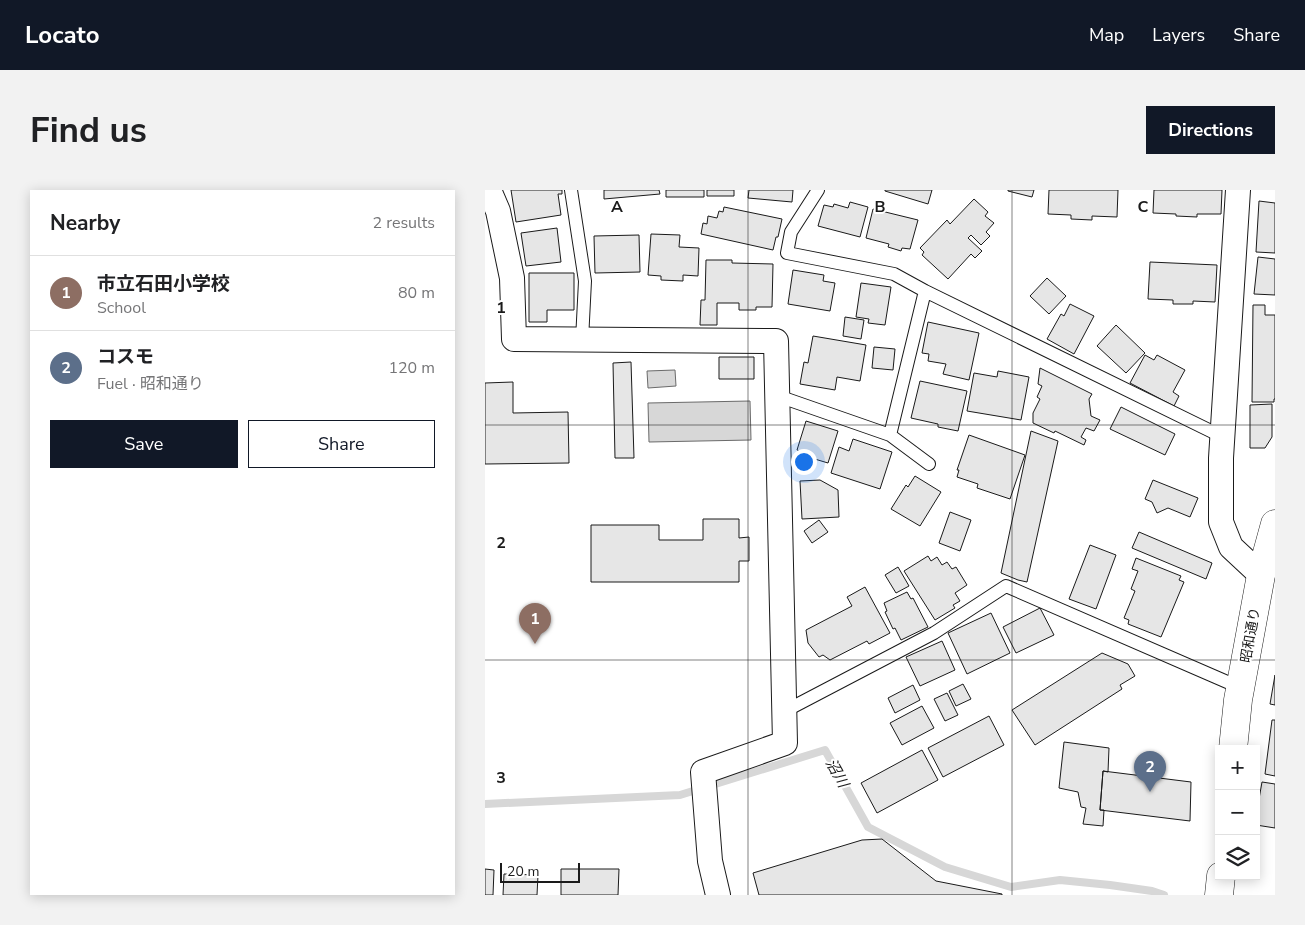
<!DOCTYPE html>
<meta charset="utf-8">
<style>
body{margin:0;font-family:"Nunito Sans","Noto Sans JP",sans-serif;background:#f2f2f2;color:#202124}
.controls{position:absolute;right:15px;bottom:15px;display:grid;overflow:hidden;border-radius:0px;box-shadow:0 2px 12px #0003}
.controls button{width:45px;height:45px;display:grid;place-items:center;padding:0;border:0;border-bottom:1px solid #e0e0e0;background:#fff;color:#202124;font:25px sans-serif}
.scale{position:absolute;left:15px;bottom:12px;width:80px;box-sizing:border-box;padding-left:5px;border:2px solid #1a1a1a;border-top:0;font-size:14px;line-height:18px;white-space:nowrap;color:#1a1a1a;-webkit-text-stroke:4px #fff;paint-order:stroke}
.you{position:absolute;left:318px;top:271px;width:18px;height:18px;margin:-12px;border:4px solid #fff;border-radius:50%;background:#1a73e8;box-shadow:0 0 0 8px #1a73e833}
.badge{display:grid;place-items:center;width:32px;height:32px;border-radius:50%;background:#111827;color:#fff;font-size:16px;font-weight:700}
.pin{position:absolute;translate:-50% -41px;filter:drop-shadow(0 1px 2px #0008)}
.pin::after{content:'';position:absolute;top:26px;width:18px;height:15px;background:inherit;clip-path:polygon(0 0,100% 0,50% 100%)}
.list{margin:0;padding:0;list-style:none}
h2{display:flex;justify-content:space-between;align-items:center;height:65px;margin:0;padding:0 20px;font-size:21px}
h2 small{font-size:16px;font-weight:400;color:#757577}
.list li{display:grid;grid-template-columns:32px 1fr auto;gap:15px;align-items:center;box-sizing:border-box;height:75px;padding:0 20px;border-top:1px solid #e0e0e0}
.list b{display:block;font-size:19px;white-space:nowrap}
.list p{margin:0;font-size:16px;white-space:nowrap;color:#757577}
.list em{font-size:16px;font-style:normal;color:#757577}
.actions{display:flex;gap:10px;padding:15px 20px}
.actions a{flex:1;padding:11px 0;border:1px solid #111827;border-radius:0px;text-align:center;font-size:18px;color:#111827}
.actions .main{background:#111827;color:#fff}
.icon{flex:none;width:28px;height:28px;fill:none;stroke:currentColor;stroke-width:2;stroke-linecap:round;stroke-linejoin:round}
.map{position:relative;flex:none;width:790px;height:705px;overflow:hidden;border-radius:0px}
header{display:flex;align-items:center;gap:30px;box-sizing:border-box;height:70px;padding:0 25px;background:#111827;color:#fff}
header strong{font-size:24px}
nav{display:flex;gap:28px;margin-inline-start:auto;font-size:18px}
.intro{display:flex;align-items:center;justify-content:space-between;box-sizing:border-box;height:120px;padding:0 30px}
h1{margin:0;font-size:35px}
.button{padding:12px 22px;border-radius:0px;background:#111827;color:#fff;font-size:18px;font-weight:700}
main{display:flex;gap:30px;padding:0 30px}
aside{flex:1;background:#fff;border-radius:0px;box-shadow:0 2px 12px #0003}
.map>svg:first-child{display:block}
.water{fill:#d7d7d7;stroke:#6a6a6a}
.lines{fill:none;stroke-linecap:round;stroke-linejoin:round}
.stream{stroke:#d7d7d7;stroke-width:8}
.building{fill:#e6e6e6;stroke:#1a1a1a}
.service-casing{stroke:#1a1a1a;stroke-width:14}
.minor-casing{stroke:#1a1a1a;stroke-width:26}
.tertiary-casing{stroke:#1a1a1a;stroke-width:29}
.service{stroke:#fff;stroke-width:12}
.minor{stroke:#fff;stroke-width:24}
.tertiary{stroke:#fff;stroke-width:28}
.grid{fill:none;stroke:#1a1a1a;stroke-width:1;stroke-opacity:0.55}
.labels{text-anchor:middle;stroke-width:4;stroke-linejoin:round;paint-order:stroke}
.street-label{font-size:14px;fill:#1a1a1a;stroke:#fff}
.water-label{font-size:15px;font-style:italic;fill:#1a1a1a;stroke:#fff}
.grid-label{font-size:16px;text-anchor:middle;font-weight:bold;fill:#1a1a1a;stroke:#fff;stroke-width:4;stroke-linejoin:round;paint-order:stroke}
</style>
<header>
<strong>Locato</strong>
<nav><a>Map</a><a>Layers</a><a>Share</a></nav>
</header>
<div class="intro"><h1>Find us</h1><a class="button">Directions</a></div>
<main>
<aside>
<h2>Nearby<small>2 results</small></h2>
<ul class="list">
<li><span class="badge" style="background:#8d6e63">1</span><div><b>市立石田小学校</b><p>School</p></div><em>80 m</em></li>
<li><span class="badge" style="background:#5c6f8a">2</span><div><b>コスモ</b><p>Fuel · 昭和通り</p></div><em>120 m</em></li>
</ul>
<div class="actions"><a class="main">Save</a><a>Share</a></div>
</aside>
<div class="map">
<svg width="790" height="705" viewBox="0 0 790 705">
<rect width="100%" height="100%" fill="#fff"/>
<path class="water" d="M190 180 191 196 163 198 162 181Z
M265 211 266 250 164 252 163 213Z"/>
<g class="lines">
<path class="stream" d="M0 614 195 605 340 560 383 637 460 677 526 697 575 690 625 695 667 701 679 705"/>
</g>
<path class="building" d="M26 0H77V4H73L76 25 31 32Z
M119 0H174L175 4 119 9Z
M181 0H219V7H181Z
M222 0H249V6H222Z
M264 0H308L307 12 263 8Z
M400 0H447L443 14 400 1Z
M523 0H549L547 7 523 1Z
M564 0H633L632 27 607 26V30L586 29V25L563 24Z
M669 0H737L736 24H712V27L691 26V24L668 23Z
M489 9 503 22 500 26 509 33 501 42 505 46 496 55 486 45 483 48 497 61 490 68 486 64 463 89 437 65 439 62 435 58 462 30 465 34Z
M774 11 790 13V63L771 62Z
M365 12 383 17 375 47 333 36 339 15 348 17 349 14 363 18Z
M239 17 297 29 293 47H291L288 60 216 44 218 33 222 34 223 26 232 28 234 21 238 22Z
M388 19 433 30 425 59 417 58 416 61 403 57 404 54 381 48Z
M72 38 76 72 41 76 36 43Z
M166 44 195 45 194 57 214 58 213 86 198 85V91L176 90V86L163 85Z
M154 45 155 82 110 83 109 46Z
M773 67 790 69V105L769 104Z
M221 70H247V73L288 74 287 117H271V120H254V113H232V135H215L216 110H220Z
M665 72 732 75 730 112 708 111V114H688V110L663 109Z
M308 80 339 85 338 91 350 93 345 121 303 114Z
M44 83H89V120H62V132H44Z
M562 88 581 106 564 124 545 106Z
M376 93 406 97 400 135 383 133 384 129 371 127Z
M585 114 609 126 589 164 562 149 576 124 579 126Z
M768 115H780V125H790V209H789V212H767Z
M360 127 379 130 376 149 358 146Z
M443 132 494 143 484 190 458 184 461 174 443 171 444 164 437 163Z
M631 135 660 163 641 183 612 156Z
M328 146 381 155 375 191 352 187 350 200 315 194 319 172 323 173Z
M389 157 410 159 408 180 387 178Z
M660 165 669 170 672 165 700 180 688 202 694 206 689 216 645 193Z
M234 167H269V189H234Z
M146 172 149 268H130L128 173Z
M555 178 607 204 604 209 606 226 615 230 609 241 601 238 596 247 601 250 599 255 570 241 569 243 548 233V223L555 209 552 207 557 196 553 194Z
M513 181 544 187 536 230 482 221 489 183 512 187Z
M435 191 482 201 473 241 453 237V234L426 228Z
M28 192V223L83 222 84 273 0 274V193Z
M787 214V247L780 258H765V215Z
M636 217 690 244 680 265 625 239Z
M321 231 353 241 343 273 323 267 324 264 312 260Z
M546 241 573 251 542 392 533 390 516 383Z
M484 245 540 265 525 309 492 298 493 294 472 287 474 280H472Z
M368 249 407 262 395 299 346 283 354 257 364 261Z
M430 286 456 302 435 336 406 319 421 295 423 297Z
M335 290 353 300 354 327 317 329 315 291Z
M668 290 713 308 705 327 683 318 672 323 667 312 660 309Z
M465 322 486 330 475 361 454 353Z
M218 329H254V348L264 347V371H254V392H106V335H174V350H218Z
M334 330 343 342 327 353 319 341Z
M654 342 727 373 721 389 647 358Z
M605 355 631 365 611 419 584 409Z
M443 366 446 371 452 367 457 375 462 372 467 379 471 377 482 395 470 403 475 411 468 415 470 418 450 430 419 381Z
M651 368 696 386 694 390 699 392 676 447 643 434 644 430 639 428 650 401 646 399 653 381 647 379Z
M413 377 424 396 411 403 400 385Z
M380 397 405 443 384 454 382 451 345 470 338 465 334 467 323 453 321 440 367 416 362 407Z
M422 402 426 409 428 408 443 437 416 450 410 438 408 439 400 422 402 421 399 413Z
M555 418 569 445 531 463 518 437Z
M506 423 525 463 482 484 463 443Z
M457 451 470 480 435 496 421 467Z
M617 463 643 474 650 486 635 495 637 499 550 555 527 520Z
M790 485V515L785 514Z
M478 494 486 509 471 516 464 501Z
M428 495 435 510 410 523 403 508Z
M462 503 473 525 460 531 449 509Z
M437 516 449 538 417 555 405 533Z
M504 526 519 555 458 587 443 558Z
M787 530H790V586L780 584Z
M579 552 624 558 623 582 618 581 615 620H619L618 636 598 634 601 618 596 617 593 602 574 598Z
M437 560 453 590 392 623 376 593Z
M618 581 706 592 705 631 615 620Z
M777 592 790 594V638L771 635V626Z
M397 649 451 691 517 704V705H274L268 683 377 650Z
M0 679 9 680 8 705H0Z
M76 679H134L133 705H76Z
M19 684 53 685 52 705H18Z"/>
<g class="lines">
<defs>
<path id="service" d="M86 0 100 91 97 150
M333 0 306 42 302 63 409 84 440 101 738 247
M293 206 405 245 444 274
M405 245 440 101
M300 521 449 443 521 396 756 498"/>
<path id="minor" d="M4 0 13 21 27 88 29 149 291 151 300 553 218 582 225 671 233 705
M753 0 736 268V332L746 357 776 385"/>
<path id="tertiary" d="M748 559 753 510 776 385 790 334
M734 705 736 686"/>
</defs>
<use href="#service" class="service-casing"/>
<use href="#minor" class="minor-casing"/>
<use href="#tertiary" class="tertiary-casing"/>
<use href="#service" class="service"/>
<use href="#minor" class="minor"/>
<use href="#tertiary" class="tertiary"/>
</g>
<path class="grid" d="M263 0V705M527 0V705M0 235H790M0 470H790"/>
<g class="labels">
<g class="street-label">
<text transform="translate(765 445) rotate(-80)" y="5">昭和通り</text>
</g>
<g class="water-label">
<text transform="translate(352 583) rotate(61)" y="5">沼川</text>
</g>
</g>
<g class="grid-label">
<text x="132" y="22">A</text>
<text x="395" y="22">B</text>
<text x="658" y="22">C</text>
<text x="16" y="123">1</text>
<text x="16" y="358">2</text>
<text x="16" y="593">3</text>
</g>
</svg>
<div class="controls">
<button>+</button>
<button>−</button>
<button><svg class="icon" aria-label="layers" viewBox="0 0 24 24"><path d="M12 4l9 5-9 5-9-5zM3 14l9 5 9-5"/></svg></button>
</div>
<div class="scale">20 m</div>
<div class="you"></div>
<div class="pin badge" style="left:50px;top:454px;background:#8d6e63">1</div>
<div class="pin badge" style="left:665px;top:602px;background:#5c6f8a">2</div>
</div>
</main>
